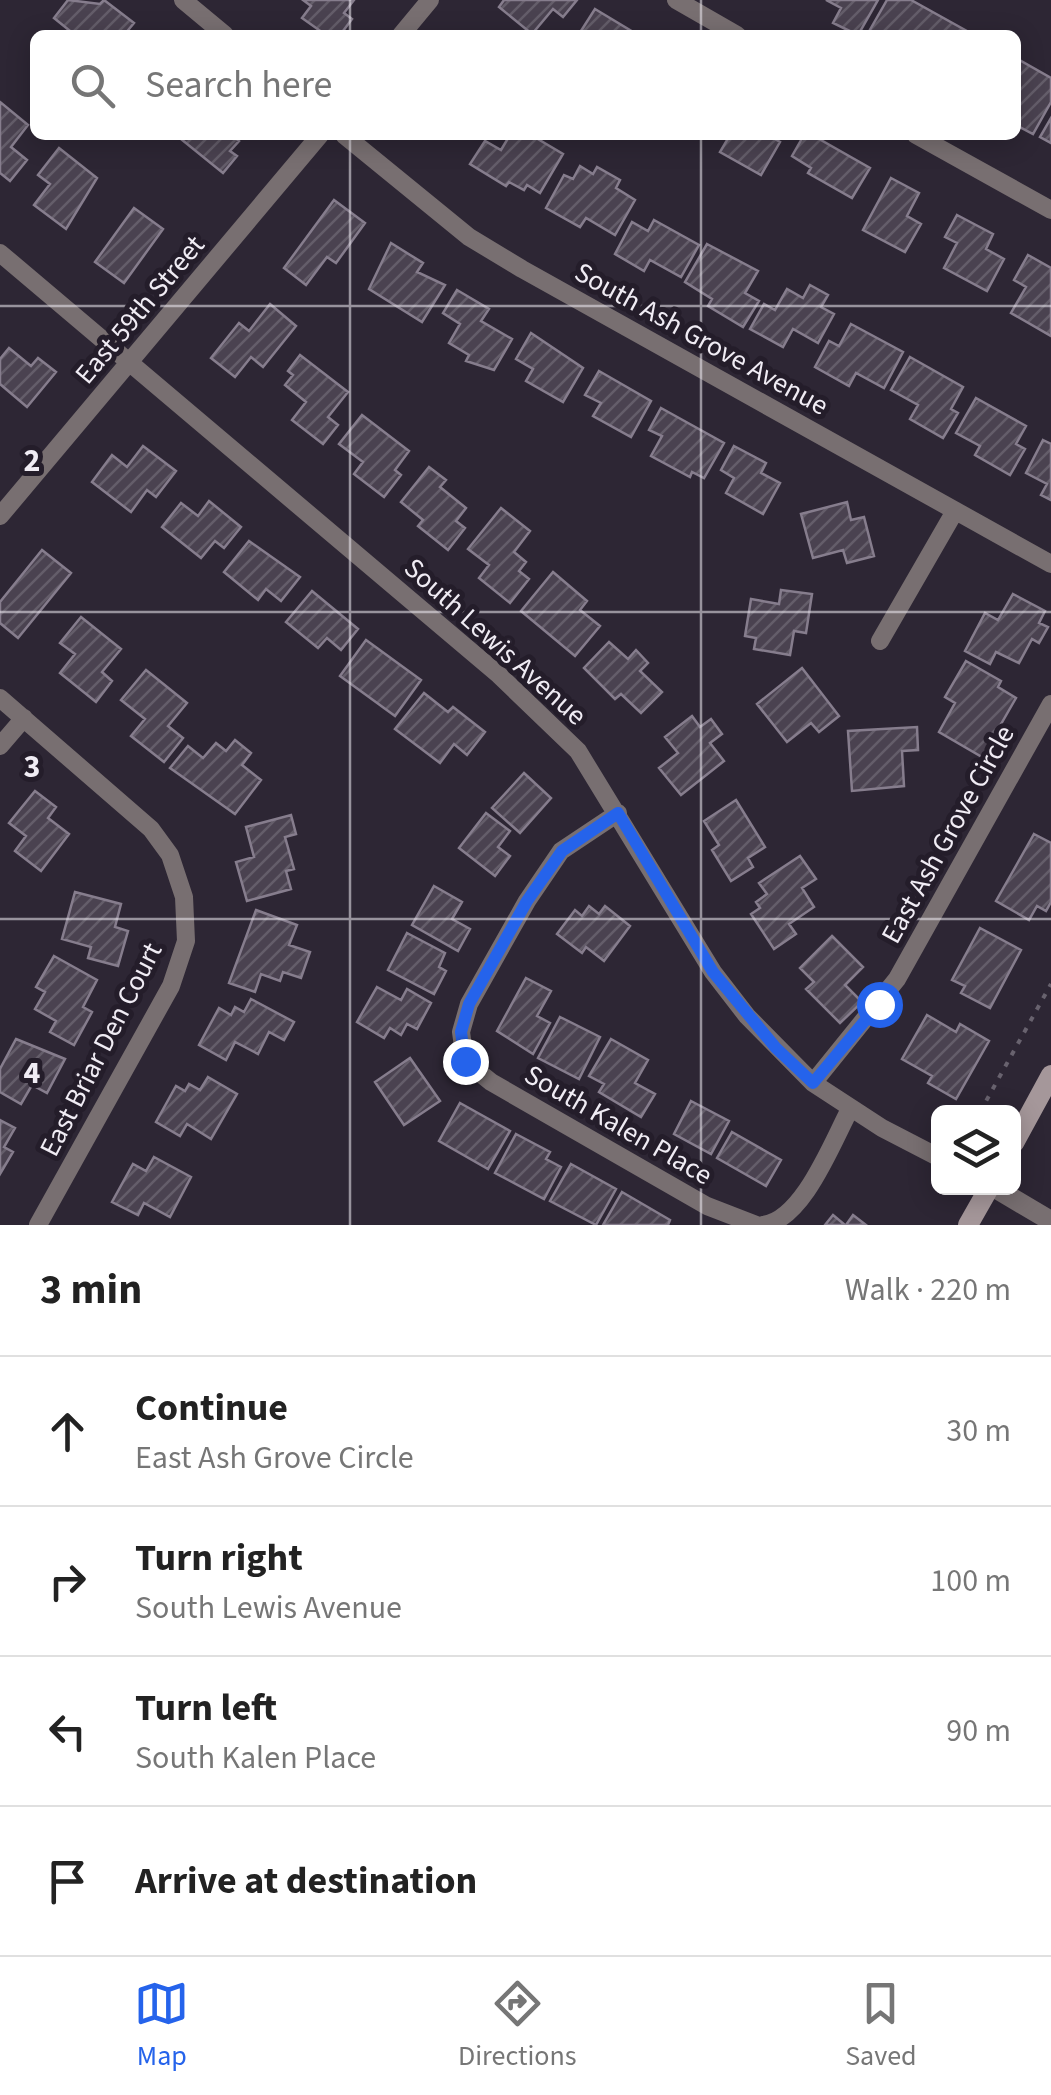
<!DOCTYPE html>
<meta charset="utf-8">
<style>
body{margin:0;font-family:"Source Sans 3",sans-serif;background:#f6f6f6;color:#222}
.controls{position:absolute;right:30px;bottom:30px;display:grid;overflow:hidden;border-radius:15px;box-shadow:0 5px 25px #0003}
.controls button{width:90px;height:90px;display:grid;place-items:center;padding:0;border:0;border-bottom:2px solid #e0e0e0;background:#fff;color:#222;font:50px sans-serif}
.stop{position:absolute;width:30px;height:30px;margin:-22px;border:8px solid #2563eb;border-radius:50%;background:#fff}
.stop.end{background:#2563eb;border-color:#fff;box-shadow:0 2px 10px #0008}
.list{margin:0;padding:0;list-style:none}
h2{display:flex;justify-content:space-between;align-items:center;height:130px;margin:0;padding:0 40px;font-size:42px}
h2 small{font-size:32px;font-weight:400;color:#767676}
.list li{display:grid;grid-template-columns:65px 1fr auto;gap:30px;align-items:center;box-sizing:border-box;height:150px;padding:0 40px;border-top:2px solid #e0e0e0}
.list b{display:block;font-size:38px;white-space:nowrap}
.list p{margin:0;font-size:32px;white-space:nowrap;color:#767676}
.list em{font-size:32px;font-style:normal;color:#767676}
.icon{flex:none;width:55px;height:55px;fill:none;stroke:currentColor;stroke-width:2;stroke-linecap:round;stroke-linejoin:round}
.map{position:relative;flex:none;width:1051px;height:1225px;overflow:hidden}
.search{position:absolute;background:#fff;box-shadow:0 5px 25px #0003;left:30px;right:30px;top:30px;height:110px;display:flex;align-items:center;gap:25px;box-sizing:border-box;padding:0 35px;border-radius:15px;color:#767676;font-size:38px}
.sheet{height:730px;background:#fff}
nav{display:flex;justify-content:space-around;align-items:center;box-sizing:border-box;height:140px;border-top:2px solid #e0e0e0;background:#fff;font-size:28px;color:#767676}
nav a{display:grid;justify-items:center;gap:5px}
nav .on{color:#2563eb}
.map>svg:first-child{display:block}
.building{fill:url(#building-hatch);stroke:#867d8d;stroke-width:2.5}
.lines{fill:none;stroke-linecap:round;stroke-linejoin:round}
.path{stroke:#68626e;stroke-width:4;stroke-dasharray:5 8;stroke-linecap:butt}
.minor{stroke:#786f71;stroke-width:18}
.tertiary{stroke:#786f71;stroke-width:20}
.secondary{stroke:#a5979a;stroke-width:20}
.route{stroke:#2563eb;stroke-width:12}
.grid{fill:none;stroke:#f0ecf4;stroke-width:2.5;stroke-opacity:0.55}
.labels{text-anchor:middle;stroke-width:10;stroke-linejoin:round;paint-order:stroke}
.street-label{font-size:28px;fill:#f0ecf4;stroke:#241d2a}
.grid-label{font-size:32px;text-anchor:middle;font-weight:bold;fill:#f0ecf4;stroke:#241d2a;stroke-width:10;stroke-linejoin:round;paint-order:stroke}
</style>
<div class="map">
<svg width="1051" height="1225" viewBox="0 0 1051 1225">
<defs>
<pattern id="building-hatch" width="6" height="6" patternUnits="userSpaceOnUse" patternTransform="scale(2.5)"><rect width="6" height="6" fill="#4a4250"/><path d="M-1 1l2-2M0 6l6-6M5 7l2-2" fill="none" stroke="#645d6a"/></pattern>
</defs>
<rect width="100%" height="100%" fill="#2d2634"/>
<path class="building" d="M68 0 100 4 104 0 134 23 124 35H75L54 18Z
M303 0H354L344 13 352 19 340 35H326L302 18 311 6Z
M504 0H577L563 17 553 9 532 34 499 7Z
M826 0H878L858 35 833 23 841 8Z
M887 0H911L974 35H867Z
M595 9 633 32 631 35H587L581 31Z
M1016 58 1051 78V102L1033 134 1016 125Z
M0 102 28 125 11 147 27 160 10 181 0 173Z
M1051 118V143L1040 137Z
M176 135H232L239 141 230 151 237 156 223 173Z
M510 135H531L563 154 540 193 527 185 524 190 509 182 506 186 470 164 485 141 501 150Z
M730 135H768L780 142 761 175 720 152Z
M804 135H812L870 168 852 198 808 173 811 168 792 156Z
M59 148 97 178 66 229 34 205 50 184 38 175Z
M580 166 593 174 597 167 620 180 616 188 635 200 615 235 586 218 580 227 546 208 564 175 573 179Z
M891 178 919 193 907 216 921 224 905 252 863 230Z
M334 200 365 223 336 263 327 257 306 285 284 268Z
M134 208 163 229 124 283 95 262Z
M957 215 993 234 986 249 1004 259 987 291 944 268 957 243 945 237Z
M654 220 699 245 681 277 650 260 644 271 615 254 632 222 648 231Z
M391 243 423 263 417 272 445 285 422 322 369 289Z
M707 244 758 271 745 293 759 301 743 327 708 306 712 299 685 282Z
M1028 255 1051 268V336L1011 313 1026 287 1014 280Z
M810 285 828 295 821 307 834 314 818 343 793 329 783 347 750 329 764 304 775 310 787 289 803 298Z
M457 290 489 309 481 321 512 339 494 370 466 361 469 355 449 343 460 324 443 313Z
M270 304 296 326 263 367 251 357 235 377 211 358 239 323 249 331Z
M851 324 903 352 884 388 856 373 849 386 815 367 829 341 839 346Z
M531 333 583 368 563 402 526 381 533 369 516 359Z
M9 348 31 366 38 358 56 372 27 407 0 384V359Z
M300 355 348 392 328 417 338 425 323 444 292 420 306 402 285 385 293 375 288 371Z
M910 357 963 387 951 409 958 413 943 438 910 419 918 405 891 390Z
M599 371 651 401 631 437 593 416 601 403 585 395Z
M976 398 1026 426 1016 444 1025 449 1010 475 975 455 980 446 956 433Z
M661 408 724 443 704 478 692 472 690 477 651 456 662 436 649 430Z
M362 415 409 451 395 470 401 475 384 497 354 474 363 462 339 444Z
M1043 440 1051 444V500L1041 495 1047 484 1026 473Z
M143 446 176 471 156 497 147 490 131 512 92 482 112 455 127 467Z
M734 446 766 463 761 473 780 483 763 514 726 493 734 478 721 470Z
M429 467 446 480 440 487 466 508 456 521 465 528 448 550 418 526 423 520 401 502Z
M209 501 241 527 224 548 215 541 201 558 162 527 181 503 198 516Z
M847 502 851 520 864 517 874 556 847 563 843 550 813 558 801 514Z
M501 508 530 531 514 552 526 562 519 571 529 579 510 603 479 578 489 565 468 549Z
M249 541 300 577 281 601 266 589 258 600 224 572Z
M42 550 71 573 18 638 0 623V602Z
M553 572 587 601 580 610 600 626 575 656 521 611Z
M781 590 812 594 806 633 794 631 790 655 754 649 756 638 745 636 751 599 779 604Z
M312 591 358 629 341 650 327 638 318 648 286 622Z
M1013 594 1045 611 1039 623 1048 627 1039 643 1032 639 1019 663 996 652 990 664 965 651 985 613 998 620Z
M81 617 121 649 102 672 112 681 96 702 60 673 75 654 60 643Z
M366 640 421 680 395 716 340 676Z
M609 642 628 659 636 650 648 663 640 671 662 692 641 713 621 694 615 699 584 668Z
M966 661 1001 681 998 687 1016 698 982 757 939 732 955 703 945 697Z
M802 668 839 716 819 732 811 723 787 742 757 704Z
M146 670 187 703 168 726 183 738 164 762 131 736 145 719 121 700Z
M424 693 448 712 453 707 485 732 467 755 454 744 440 763 395 729Z
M692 716 700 727 711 719 722 734 710 743 724 761 681 795 659 768 678 753 665 737Z
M917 727 918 750 902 751 904 786 852 791 848 731Z
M235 740 251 753 242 765 261 780 235 814 170 768 188 746 203 758 216 743 226 751Z
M524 773 551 798 520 833 492 808Z
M35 791 56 807 48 818 69 834 41 871 15 851 26 836 9 823Z
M736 800 765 847 748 858 753 867 731 881 712 850 719 845 704 821Z
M486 813 510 831 498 847 510 856 495 876 459 848Z
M291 815 296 834 285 837 294 869 286 871 291 889 247 901 236 862 254 857 246 827Z
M1034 834 1051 843V902L1046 911 1037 906 1029 920 996 901Z
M800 856 816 879 802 888 814 907 789 924 796 934 774 949 751 914 760 908 756 902 767 894 759 883Z
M434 886 462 902 452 919 470 929 458 951 412 925Z
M75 892 121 904 115 927 128 931 118 966 88 958 91 947 62 939Z
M589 906 599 914 605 906 630 926 604 961 586 947 582 953 557 934 575 910 582 916Z
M256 910 297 925 289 945 310 952 301 978 283 972 280 981 261 974 255 992 229 983Z
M980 928 1021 950 990 1008 961 993 965 986 952 980Z
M407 933 445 953 439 967 446 971 434 994 388 970Z
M832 936 863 967 845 985 862 1002 840 1023 806 989 814 982 800 968Z
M54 956 97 980 83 1007 92 1012 74 1045 50 1032 56 1021 35 1009 45 992 36 987Z
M526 978 551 991 537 1016 550 1023 533 1054 497 1031Z
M377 987 401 1000 407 989 431 1003 417 1029 407 1024 401 1035 390 1028 384 1038 357 1022Z
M251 999 294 1022 284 1040 269 1032 258 1054 235 1042 226 1060 199 1045 219 1008 231 1015 235 1007 244 1012Z
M927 1015 956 1032 960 1024 989 1041 956 1099 928 1083 932 1076 902 1059Z
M560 1017 600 1037 579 1079 538 1058Z
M16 1039 65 1059 47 1093 32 1085 21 1104 0 1092V1069Z
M611 1039 648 1060 635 1083 655 1094 641 1117 599 1092 604 1084 589 1076Z
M410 1058 440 1101 404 1125 375 1082Z
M208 1077 237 1094 211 1139 187 1124 180 1136 156 1122 176 1086 185 1091 189 1084 200 1090Z
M691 1101 729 1121 711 1154 674 1134Z
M460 1103 510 1131 488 1169 439 1141Z
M0 1120 15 1128 4 1147 13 1152 0 1174Z
M732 1132 781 1160 766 1186 717 1158Z
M516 1134 550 1152 546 1159 561 1167 544 1199 495 1173Z
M154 1157 191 1177 170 1217 144 1203 138 1215 112 1202 133 1164 146 1171Z
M571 1164 616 1189 596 1225 550 1201Z
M622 1192 670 1220 668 1225H603Z
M833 1215 845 1225H825Z
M853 1215 866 1225H846Z"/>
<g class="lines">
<path class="path" d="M980 1112 1051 984"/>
<path class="minor" d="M183 0 225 35
M676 0 737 35
M401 35 430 0
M344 135 469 237 522 269 1051 564
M916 135 1051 210
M0 253 499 675 578 751 713 972 747 1016 813 1083 882 1128 938 1157
M0 516 320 135
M880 641 955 511
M0 698 151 829 170 855 184 897 186 941 171 986 38 1225
M0 746 24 718
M618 813 561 851 527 901 469 1004 461 1032 465 1061 491 1082 707 1206 756 1225
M813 1083 897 979 1051 704
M763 1225C803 1220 832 1143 850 1109"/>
<path class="tertiary" d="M995 1188 1051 1221"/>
<path class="secondary" d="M1014 1143 1051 1075
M968 1225 989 1188"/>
</g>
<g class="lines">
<path class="route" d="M465 1061 461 1032 469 1004 527 901 562 851 618 813 713 972 776 1048 813 1083 879 1004"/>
</g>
<path class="grid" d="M350 0V35M701 0V35M350 135V1225M701 135V1225M0 306H1051M0 612H1051M0 919H1051"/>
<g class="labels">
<g class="street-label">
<text transform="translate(139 309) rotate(-50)" y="10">East 59th Street</text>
<text transform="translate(702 338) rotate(29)" y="10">South Ash Grove Avenue</text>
<text transform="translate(496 641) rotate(42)" y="10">South Lewis Avenue</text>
<text transform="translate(947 834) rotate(-61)" y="10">East Ash Grove Circle</text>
<text transform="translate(100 1049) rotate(-63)" y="10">East Briar Den Court</text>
<text transform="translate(619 1124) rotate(30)" y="10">South Kalen Place</text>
</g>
</g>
<g class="grid-label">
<text x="32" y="471">2</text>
<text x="32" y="777">3</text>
<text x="32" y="1083">4</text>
</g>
</svg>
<div class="controls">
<button><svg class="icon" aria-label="layers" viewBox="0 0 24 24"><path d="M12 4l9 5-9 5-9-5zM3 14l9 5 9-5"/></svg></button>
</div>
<div class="stop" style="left:879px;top:1004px"></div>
<div class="stop end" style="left:465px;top:1061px"></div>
<div class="search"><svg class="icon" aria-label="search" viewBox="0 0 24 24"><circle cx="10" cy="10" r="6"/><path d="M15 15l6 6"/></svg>Search here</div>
</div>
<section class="sheet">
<h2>3 min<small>Walk · 220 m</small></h2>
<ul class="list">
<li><svg class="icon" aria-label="ahead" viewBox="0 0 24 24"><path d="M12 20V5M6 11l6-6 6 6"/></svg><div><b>Continue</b><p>East Ash Grove Circle</p></div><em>30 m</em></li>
<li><svg class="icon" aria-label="right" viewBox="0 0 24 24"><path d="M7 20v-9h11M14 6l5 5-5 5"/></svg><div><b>Turn right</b><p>South Lewis Avenue</p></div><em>100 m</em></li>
<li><svg class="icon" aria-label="left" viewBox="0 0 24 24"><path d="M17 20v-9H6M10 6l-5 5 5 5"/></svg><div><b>Turn left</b><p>South Kalen Place</p></div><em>90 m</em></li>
<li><svg class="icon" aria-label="arrive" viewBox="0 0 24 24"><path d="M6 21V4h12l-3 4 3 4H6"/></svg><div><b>Arrive at destination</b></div></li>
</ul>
</section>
<nav>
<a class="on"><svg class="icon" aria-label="map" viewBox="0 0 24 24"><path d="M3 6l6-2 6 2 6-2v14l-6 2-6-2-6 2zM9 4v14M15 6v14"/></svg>Map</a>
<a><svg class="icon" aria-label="directions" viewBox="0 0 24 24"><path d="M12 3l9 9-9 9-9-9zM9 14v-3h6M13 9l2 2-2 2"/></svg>Directions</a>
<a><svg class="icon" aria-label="saved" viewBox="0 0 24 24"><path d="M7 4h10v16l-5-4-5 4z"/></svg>Saved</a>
</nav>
